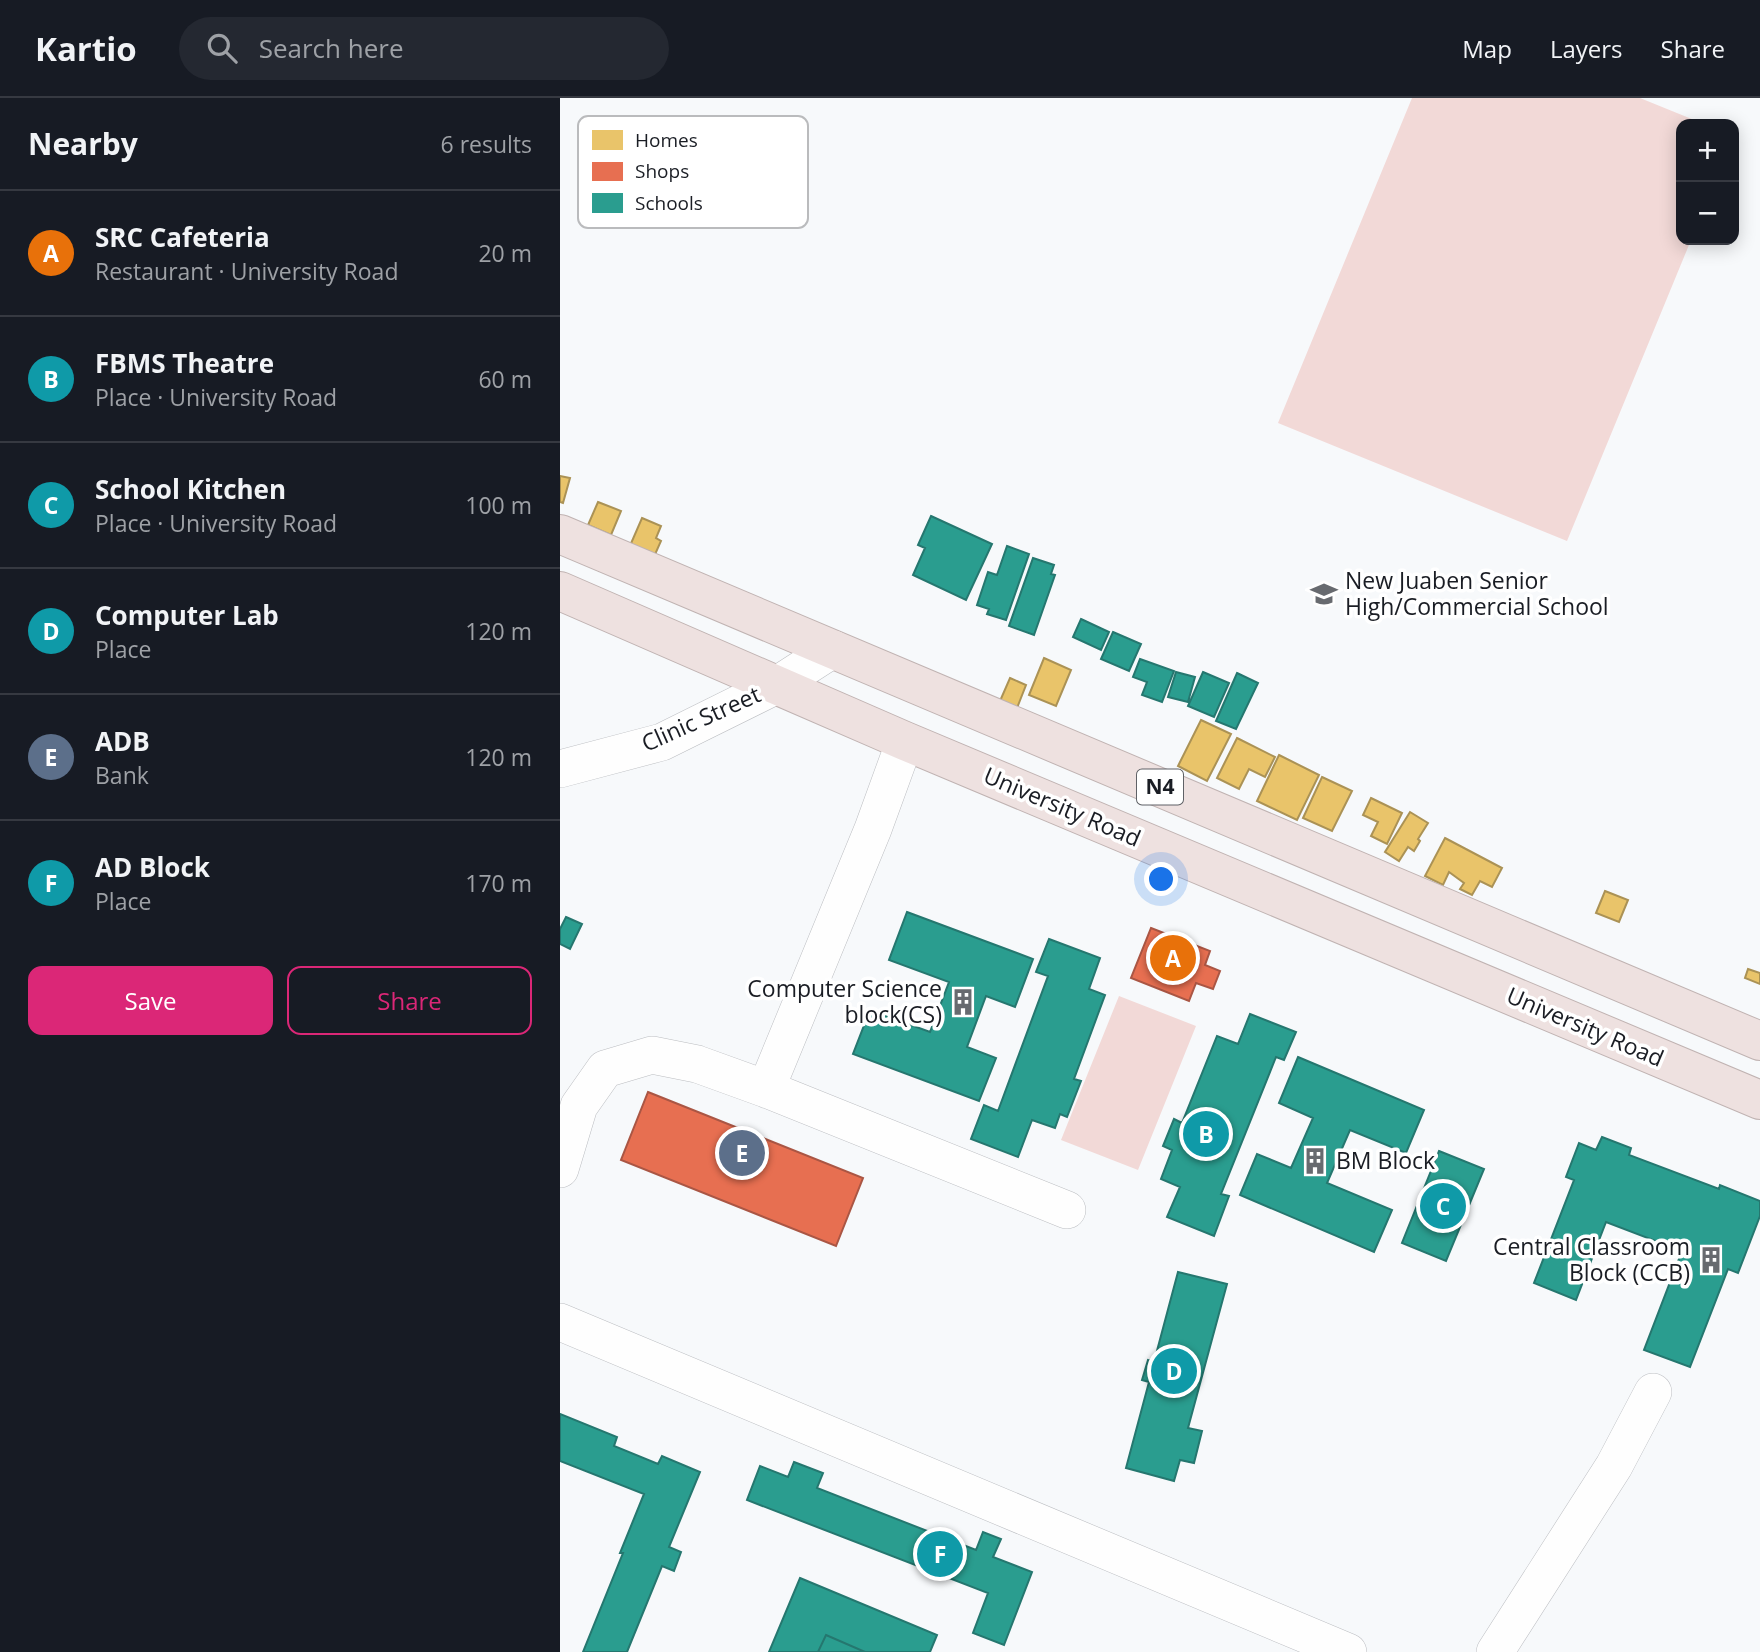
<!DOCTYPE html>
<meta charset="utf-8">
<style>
body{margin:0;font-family:"Open Sans",sans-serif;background:#242831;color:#f1f3f6}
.controls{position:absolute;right:21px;top:21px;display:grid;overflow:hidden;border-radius:14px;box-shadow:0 4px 18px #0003}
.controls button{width:63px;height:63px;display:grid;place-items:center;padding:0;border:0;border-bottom:2px solid #363941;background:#171b24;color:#f1f3f6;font:35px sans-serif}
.you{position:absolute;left:602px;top:782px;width:24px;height:24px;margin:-18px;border:5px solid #fff;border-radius:50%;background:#1a73e8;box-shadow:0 0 0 10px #1a73e833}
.badge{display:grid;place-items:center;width:46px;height:46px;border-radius:50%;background:#db2777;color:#fff;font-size:23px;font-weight:700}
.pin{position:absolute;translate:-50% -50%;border:4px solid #fff;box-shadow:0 2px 7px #0006}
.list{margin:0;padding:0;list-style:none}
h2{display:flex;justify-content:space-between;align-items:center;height:91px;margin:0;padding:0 28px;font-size:30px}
h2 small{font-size:23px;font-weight:400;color:#9ea1a6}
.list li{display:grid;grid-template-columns:46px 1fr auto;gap:21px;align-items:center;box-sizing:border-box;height:126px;padding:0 28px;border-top:2px solid #363941}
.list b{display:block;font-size:26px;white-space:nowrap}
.list p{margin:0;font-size:23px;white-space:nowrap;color:#9ea1a6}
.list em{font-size:23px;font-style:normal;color:#9ea1a6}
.actions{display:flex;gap:14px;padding:21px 28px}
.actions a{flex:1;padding:16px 0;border:2px solid #db2777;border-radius:14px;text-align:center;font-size:24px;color:#db2777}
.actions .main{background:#db2777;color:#fff}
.icon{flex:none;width:38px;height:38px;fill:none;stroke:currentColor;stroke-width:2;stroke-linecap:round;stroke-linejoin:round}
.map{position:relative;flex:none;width:1200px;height:1554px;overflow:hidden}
header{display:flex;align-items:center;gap:42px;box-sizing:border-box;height:98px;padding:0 35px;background:#171b24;border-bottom:2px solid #363941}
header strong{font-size:33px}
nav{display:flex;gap:38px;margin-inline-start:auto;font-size:24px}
.search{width:490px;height:63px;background:#242831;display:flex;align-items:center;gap:18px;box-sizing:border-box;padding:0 24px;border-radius:38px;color:#9ea1a6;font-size:26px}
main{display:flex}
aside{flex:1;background:#171b24}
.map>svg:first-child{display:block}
.green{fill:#f2d9d7}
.homes{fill:#e9c46a;stroke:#ab9255;stroke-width:2}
.shops{fill:#e76f51;stroke:#aa5644;stroke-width:2}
.schools{fill:#2a9d8f;stroke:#25776f;stroke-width:2}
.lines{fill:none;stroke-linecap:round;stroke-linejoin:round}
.minor-casing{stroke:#bcbec2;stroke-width:38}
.highway-casing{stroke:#c0b3b2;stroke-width:40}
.minor{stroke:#fefefe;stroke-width:37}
.highway{stroke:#eee1e0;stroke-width:38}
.labels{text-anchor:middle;stroke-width:7;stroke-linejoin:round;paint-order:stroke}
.shield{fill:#fff;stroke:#5f6166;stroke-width:2}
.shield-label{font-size:21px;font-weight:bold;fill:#1a1d24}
.poi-label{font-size:23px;fill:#1a1d24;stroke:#fff;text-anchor:start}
.street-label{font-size:23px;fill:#1a1d24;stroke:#fff}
.key{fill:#fff;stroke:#babbbd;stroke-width:2}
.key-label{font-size:19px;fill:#1a1d24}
</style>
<header>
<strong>Kartio</strong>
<div class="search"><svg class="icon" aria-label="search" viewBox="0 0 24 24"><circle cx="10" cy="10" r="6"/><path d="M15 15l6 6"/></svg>Search here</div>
<nav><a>Map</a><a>Layers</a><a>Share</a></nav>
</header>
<main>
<aside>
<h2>Nearby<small>6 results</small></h2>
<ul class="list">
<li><span class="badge" style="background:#e8710a">A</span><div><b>SRC Cafeteria</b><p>Restaurant · University Road</p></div><em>20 m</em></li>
<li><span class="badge" style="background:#0f9aa8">B</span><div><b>FBMS Theatre</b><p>Place · University Road</p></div><em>60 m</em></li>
<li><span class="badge" style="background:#0f9aa8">C</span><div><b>School Kitchen</b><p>Place · University Road</p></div><em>100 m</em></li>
<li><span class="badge" style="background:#0f9aa8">D</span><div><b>Computer Lab</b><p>Place</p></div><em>120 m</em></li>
<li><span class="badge" style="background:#5c6f8a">E</span><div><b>ADB</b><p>Bank</p></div><em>120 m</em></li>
<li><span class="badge" style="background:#0f9aa8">F</span><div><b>AD Block</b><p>Place</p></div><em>170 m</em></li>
</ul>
<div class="actions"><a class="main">Save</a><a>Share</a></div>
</aside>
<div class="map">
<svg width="1200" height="1554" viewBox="0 0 1200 1554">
<rect width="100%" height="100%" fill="#f7f9fb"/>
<path class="green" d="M852 0H1080L1144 26H1121V142H1131L1007 443 718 325Z
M559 898 636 928 578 1072 501 1042Z"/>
<path class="homes" d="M0 378 10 380 3 405 0 404Z
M38 404 61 413 51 437 28 427Z
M82 420 101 428 96 440 101 443 93 461 69 450Z
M484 560 511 572 496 608 469 597Z
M450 580 466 587 457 610 440 603Z
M641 622 671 636 647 683 618 668Z
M677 640 715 659 705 679 689 671 679 691 657 680Z
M719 657 759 677 737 722 697 703Z
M762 679 792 693 772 733 743 720Z
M811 700 842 715 827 746 811 738 818 724 803 717Z
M850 714 868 725 858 741 860 743 854 753 848 749 839 763 825 754Z
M885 740 942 770 932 789 920 783 912 797 900 791 904 785 889 774 883 787 865 778Z
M1045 793 1068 802 1059 824 1036 815Z
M1188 871 1200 875V886L1185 880Z"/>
<path class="shops" d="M591 830 650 853 645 867 660 873 653 891 636 885 629 903 571 880Z
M88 994 303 1080 276 1148 61 1062Z"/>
<path class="schools" d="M371 418 432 446 406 502 353 477 365 450 358 447Z
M447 448 469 456 446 522 427 516 429 511 417 507 428 474 437 477Z
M473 460 494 467 491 476 495 477 474 537 449 528Z
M521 521 549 534 541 552 513 539Z
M553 534 581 546 569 573 541 561Z
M580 561 614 573 602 604 582 597 587 584 573 579Z
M616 574 635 579 628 604 608 599Z
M643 574 669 585 654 619 628 608Z
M677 575 698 585 676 631 656 623Z
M347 814 473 861 455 909 426 898 407 949 436 960 419 1003 293 956 310 912 370 934 389 884 329 862Z
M6 819 22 826 10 851 0 846V831Z
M489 841 540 860 529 891 545 897 514 981 521 983 507 1019 500 1016 495 1030 472 1022 458 1059 411 1041 424 1007 438 1013 488 878 476 874Z
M690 916 736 934 724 962 716 959 661 1096 669 1098 654 1138 607 1119 620 1089 601 1081 612 1052 603 1048 614 1021 622 1025 657 938 678 946Z
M738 959 864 1012 846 1055 790 1032 767 1085 832 1112 814 1154 680 1097 697 1056 731 1070 753 1020 719 1005Z
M1042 1039 1071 1050 1069 1057 1159 1091 1160 1087 1200 1103V1118L1178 1175 1168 1171 1130 1269 1084 1252 1122 1153 1046 1124 1016 1202 974 1185 1014 1082 1006 1079 1019 1045 1036 1052Z
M879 1053 924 1071 886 1163 842 1145Z
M618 1174 667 1186 628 1330 642 1333 634 1365 620 1362 614 1383 566 1370 589 1284 582 1282 588 1262 594 1264Z
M0 1316 57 1339 54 1348 98 1366 102 1358 140 1374 109 1449 121 1454 114 1473 102 1468 67 1554H23L63 1455H60L84 1396 0 1363Z
M234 1364 263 1375 257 1390 416 1452 423 1434 441 1441 433 1459 472 1474 444 1547 413 1535 428 1495 187 1402 200 1368 228 1379Z
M240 1480 377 1537 370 1554H305L266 1537 258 1554H209Z
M266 1537 305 1554H258Z"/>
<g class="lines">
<defs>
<path id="minor" d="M345 643 313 731 206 991 507 1112
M0 671 102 644 217 587 273 551
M0 1071 19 1008 45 971 92 957 137 966 206 991
M0 1224 788 1554
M935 1554 1054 1368 1093 1294"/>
<path id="highway" d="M0 436 1200 943
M0 493 345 643 1200 1002"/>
</defs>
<use href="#minor" class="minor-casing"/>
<use href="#highway" class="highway-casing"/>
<use href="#minor" class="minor"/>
<use href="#highway" class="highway"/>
</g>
<defs>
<symbol id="school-bare" viewBox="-9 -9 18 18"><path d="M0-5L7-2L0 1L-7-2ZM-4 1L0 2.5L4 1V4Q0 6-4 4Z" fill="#676a6f" stroke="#fff" stroke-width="2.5" paint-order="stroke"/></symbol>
<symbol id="building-bare" viewBox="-9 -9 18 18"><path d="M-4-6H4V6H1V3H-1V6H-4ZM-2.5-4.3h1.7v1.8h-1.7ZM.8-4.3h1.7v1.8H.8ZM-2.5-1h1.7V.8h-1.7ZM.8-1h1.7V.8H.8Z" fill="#676a6f" stroke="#fff" stroke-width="2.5" paint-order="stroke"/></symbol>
</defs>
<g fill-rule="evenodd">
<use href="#school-bare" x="745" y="477" width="38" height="38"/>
<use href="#building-bare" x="384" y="885" width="38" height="38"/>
<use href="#building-bare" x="736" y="1044" width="38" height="38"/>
<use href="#building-bare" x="1132" y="1143" width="38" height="38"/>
</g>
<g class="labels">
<rect class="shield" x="577" y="671.5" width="46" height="35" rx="5"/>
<g class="shield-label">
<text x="600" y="696">N4</text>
</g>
<g class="poi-label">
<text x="785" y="491">New Juaben Senior<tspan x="785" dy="26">High/Commercial School</tspan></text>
<text x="382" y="899" text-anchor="end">Computer Science<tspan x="382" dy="26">block(CS)</tspan></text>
<text x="776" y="1071">BM Block</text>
<text x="1130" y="1157" text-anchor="end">Central Classroom<tspan x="1130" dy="26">Block (CCB)</tspan></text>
</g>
<g class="street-label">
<text transform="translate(141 621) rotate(-24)" y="8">Clinic Street</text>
<text transform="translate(502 709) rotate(23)" y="8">University Road</text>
<text transform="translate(1025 929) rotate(23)" y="8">University Road</text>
</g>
</g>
<rect x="18" y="18" width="230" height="112" rx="10" class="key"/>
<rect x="32" y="32" width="31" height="20" fill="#e9c46a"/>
<rect x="32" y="64" width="31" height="19" fill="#e76f51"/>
<rect x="32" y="95" width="31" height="20" fill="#2a9d8f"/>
<g class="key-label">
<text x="75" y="49">Homes</text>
<text x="75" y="80">Shops</text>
<text x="75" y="112">Schools</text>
</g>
</svg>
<div class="controls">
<button>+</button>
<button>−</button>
</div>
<div class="you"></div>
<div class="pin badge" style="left:613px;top:860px;background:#e8710a">A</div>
<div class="pin badge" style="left:646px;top:1036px;background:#0f9aa8">B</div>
<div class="pin badge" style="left:883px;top:1108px;background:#0f9aa8">C</div>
<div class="pin badge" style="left:614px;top:1273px;background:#0f9aa8">D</div>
<div class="pin badge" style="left:182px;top:1055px;background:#5c6f8a">E</div>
<div class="pin badge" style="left:380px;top:1456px;background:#0f9aa8">F</div>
</div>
</main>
